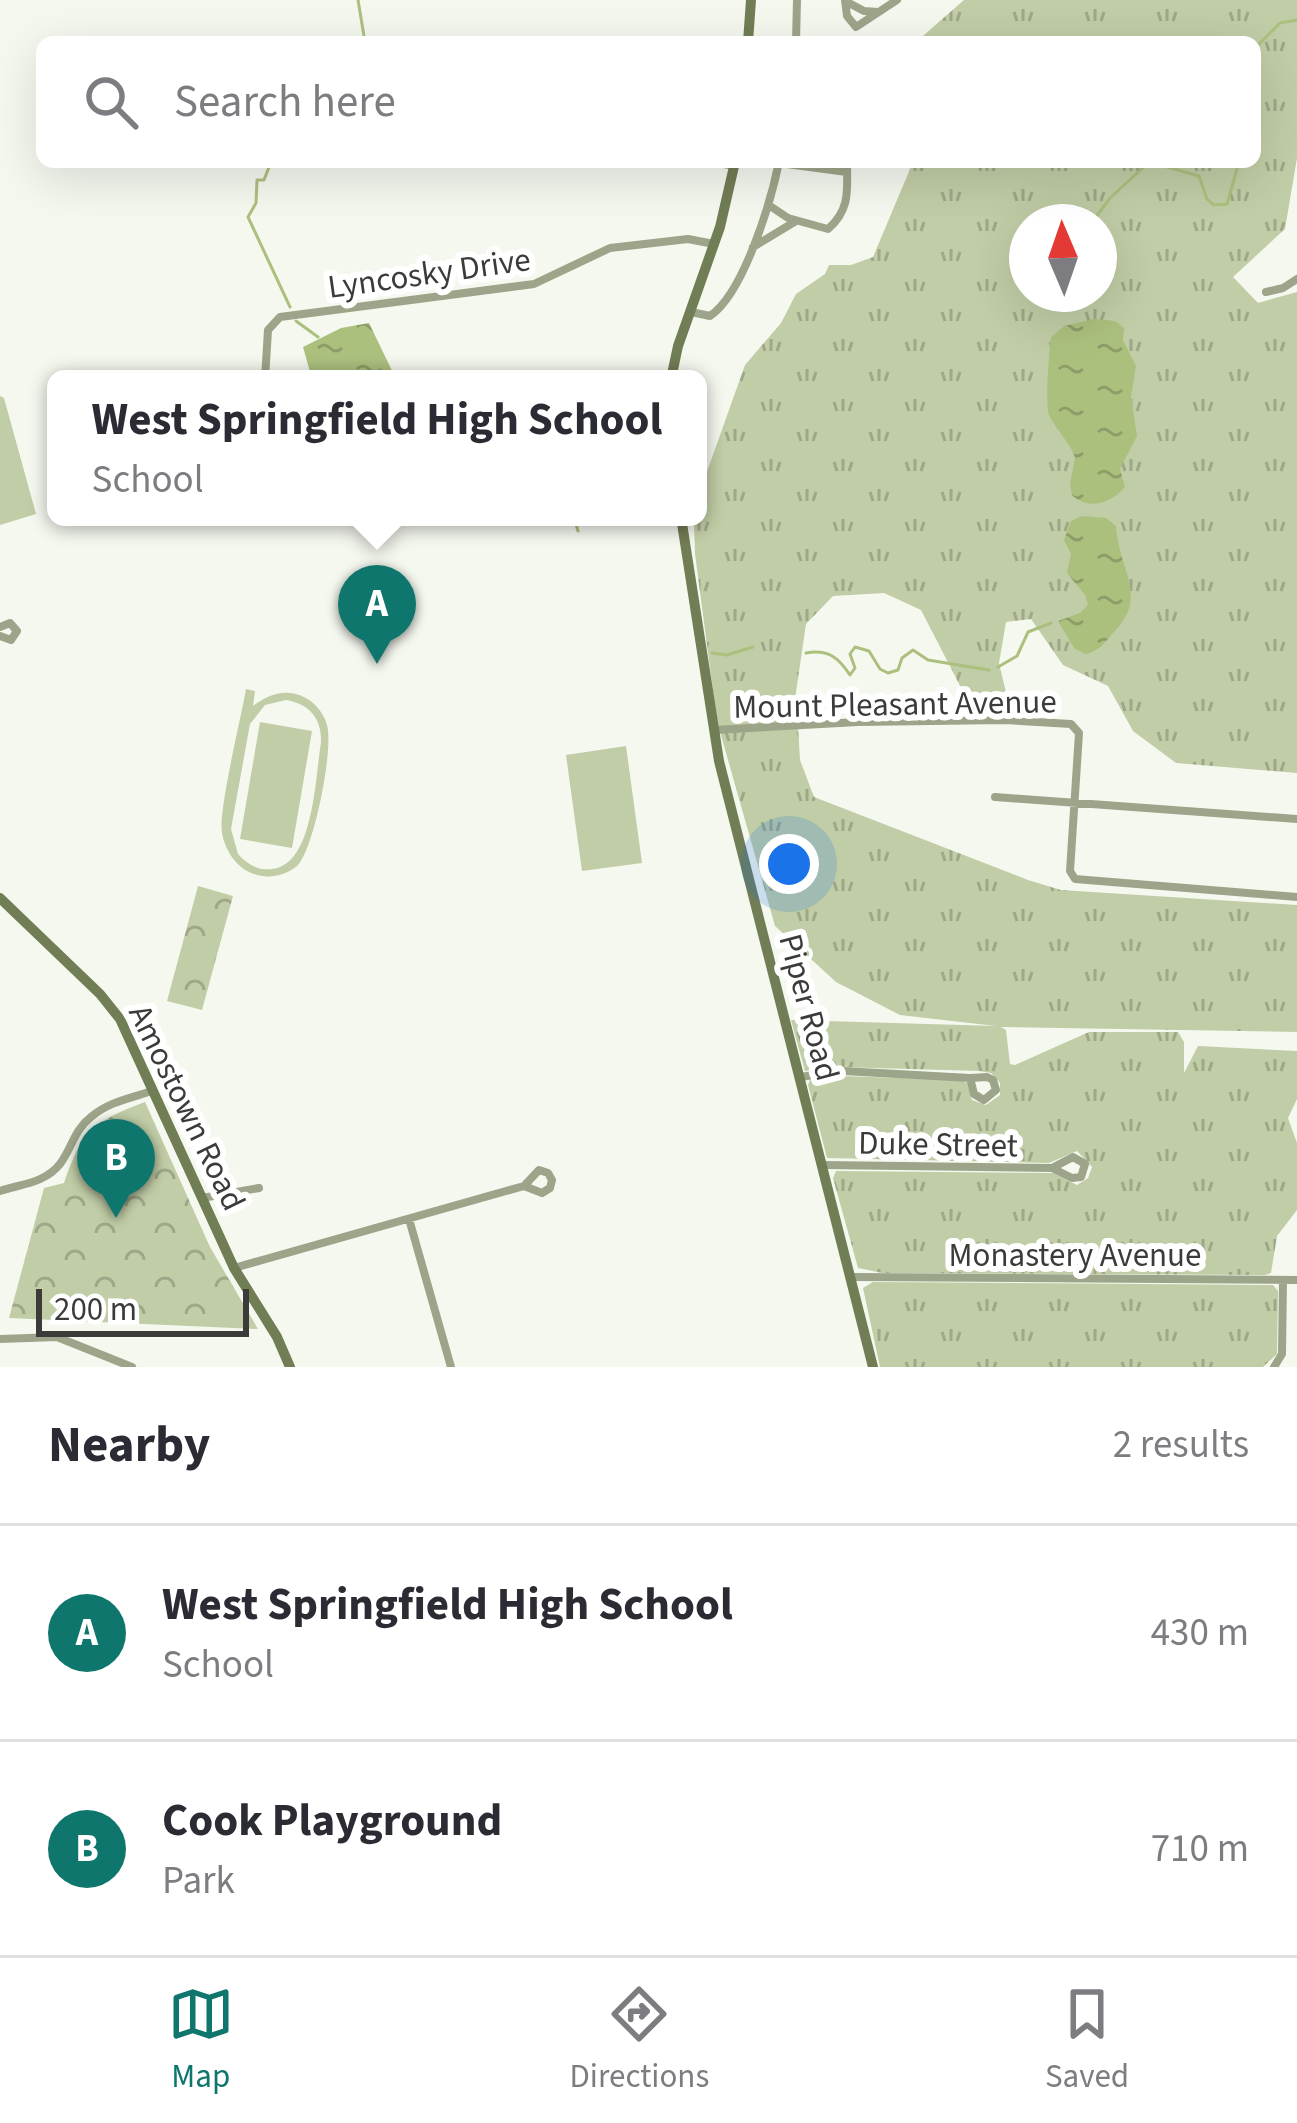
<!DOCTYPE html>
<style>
body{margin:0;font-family:"Source Sans 3",sans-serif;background:#f2f2f3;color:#2b2b33}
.compass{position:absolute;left:1009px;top:204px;width:108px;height:108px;border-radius:50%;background:#fff;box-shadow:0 12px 48px #0002;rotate:358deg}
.scale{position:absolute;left:36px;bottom:30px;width:213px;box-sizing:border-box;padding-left:12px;border:6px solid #3b3c39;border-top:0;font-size:33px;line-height:42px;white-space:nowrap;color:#3b3c39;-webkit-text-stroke:9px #fff;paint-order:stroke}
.you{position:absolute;left:789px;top:864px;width:42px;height:42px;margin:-30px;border:9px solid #fff;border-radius:50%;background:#1a73e8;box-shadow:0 0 0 18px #1a73e833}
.badge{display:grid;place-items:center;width:78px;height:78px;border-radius:50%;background:#0f766e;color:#fff;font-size:39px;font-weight:700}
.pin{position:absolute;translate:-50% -99px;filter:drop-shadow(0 3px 6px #0008)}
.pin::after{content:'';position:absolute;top:63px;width:42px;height:36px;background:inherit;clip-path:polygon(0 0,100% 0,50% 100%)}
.popup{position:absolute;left:47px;top:370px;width:660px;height:156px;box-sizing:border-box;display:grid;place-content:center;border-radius:18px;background:#fff;filter:drop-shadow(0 3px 9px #0005);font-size:39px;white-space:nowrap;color:#7c7c81}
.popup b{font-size:45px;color:#2b2b33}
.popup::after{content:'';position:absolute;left:50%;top:100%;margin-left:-24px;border:24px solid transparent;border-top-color:#fff}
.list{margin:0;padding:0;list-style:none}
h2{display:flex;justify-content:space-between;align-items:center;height:156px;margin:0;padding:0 48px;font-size:51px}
h2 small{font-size:39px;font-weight:400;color:#7c7c81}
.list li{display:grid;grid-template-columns:78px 1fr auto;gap:36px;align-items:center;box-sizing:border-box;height:216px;padding:0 48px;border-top:3px solid #e1e1e2}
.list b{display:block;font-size:45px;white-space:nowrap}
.list p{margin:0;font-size:39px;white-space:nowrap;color:#7c7c81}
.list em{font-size:39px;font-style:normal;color:#7c7c81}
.icon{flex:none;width:66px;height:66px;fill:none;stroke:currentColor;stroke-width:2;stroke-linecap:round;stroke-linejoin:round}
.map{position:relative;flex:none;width:1297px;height:1367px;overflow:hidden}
.search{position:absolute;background:#fff;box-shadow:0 12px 48px #0002;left:36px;right:36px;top:36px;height:132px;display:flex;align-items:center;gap:30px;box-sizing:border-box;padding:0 42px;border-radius:18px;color:#7c7c81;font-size:45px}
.sheet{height:588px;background:#fff}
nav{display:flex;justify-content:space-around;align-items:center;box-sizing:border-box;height:168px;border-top:3px solid #e1e1e2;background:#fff;font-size:33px;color:#7c7c81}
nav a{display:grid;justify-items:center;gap:6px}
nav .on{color:#0f766e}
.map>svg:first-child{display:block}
.grass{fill:url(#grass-tufts);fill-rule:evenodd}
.park{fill:url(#park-crowns)}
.pitch{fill:#c1cda6;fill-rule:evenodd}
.water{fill:url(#water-ripples)}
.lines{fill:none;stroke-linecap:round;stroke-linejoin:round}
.stream{stroke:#acc07e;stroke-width:3}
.street{stroke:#9ca589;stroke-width:8}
.secondary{stroke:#717d54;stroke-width:10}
.labels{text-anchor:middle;stroke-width:12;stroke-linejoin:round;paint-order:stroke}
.street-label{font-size:33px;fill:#3b3c39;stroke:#fff}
</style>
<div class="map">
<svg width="1297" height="1367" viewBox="0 0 1297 1367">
<defs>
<pattern id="grass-tufts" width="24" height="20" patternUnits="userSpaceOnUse" patternTransform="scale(3)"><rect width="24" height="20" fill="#c1cda6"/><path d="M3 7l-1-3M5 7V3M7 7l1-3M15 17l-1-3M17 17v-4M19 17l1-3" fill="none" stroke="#9ea888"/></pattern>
<pattern id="park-crowns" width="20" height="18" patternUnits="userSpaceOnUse" patternTransform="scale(3)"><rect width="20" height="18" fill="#c1cda6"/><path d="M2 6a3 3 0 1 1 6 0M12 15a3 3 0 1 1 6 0" fill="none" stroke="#9ea888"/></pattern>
<pattern id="water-ripples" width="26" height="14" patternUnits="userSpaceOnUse" patternTransform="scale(3)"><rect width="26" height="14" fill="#acc07e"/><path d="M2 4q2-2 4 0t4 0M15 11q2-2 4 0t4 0" fill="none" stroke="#8d9d68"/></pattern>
</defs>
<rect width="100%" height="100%" fill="#f5f8ef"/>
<path class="grass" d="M964 0H1297V158L1285 229 1233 277 1258 303 1297 292V773L1176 763 1133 731 1108 686 1063 665 1031 619 1006 622 999 663 1011 713 973 711 921 610 884 593 833 596 806 624 796 692 800 760 814 797 1028 880 1061 890 1297 905V1032L1001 1027 1006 1030 1010 1064 1015 1065 1089 1032H1178L1184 1042V1073L1198 1046 1297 1051V1099L1288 1118 1297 1143V1210L1277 1236 1271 1273 1265 1275 882 1273 858 1268 833 1178 836 1171 1053 1173 1077 1185 1088 1178 1092 1167 1077 1151 1049 1163 827 1158 808 1085 810 1080H837L841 1076 961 1080 967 1083 972 1100 986 1105 1000 1095V1083L991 1073 979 1071 839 1067 805 1071 791 1020 996 1026 900 1015 836 982 775 926 717 721 695 554 694 524 704 480 745 365 781 323 796 294 825 274 829 265H851L873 257 913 162H1255V42H916ZM1027 222H1099V294H1027Z
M873 1282 1273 1285 1278 1291 1277 1354 1263 1367H880L863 1288Z"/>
<path class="park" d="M198 886 233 896 202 1010 167 1001Z
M145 1102 210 1247 258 1329 9 1318 44 1188 64 1183C82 1131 94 1121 145 1102Z"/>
<path class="pitch" d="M0 396 4 398 36 514 0 525Z
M246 689 255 691 253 706C266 696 280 690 296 694 311 698 323 710 327 725 334 748 314 850 297 866 285 876 268 879 254 874 236 868 225 850 222 833 218 811 241 719 246 689ZM286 700C310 704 322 719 321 743 315 777 314 865 272 869 258 871 247 864 238 854L231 829 250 724 265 705Z
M260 722 312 731 292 848 240 839Z
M626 746 642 863 582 871 566 755Z"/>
<path class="water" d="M1094 319 1115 321 1124 328 1123 340 1136 366 1131 397 1137 436 1120 469 1125 487C1111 503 1089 511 1072 495L1070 485 1075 457C1069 441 1056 430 1049 415 1045 407 1049 349 1051 337L1064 326Z
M369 323 396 379H312L303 347 341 328Z
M1082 516 1106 518 1116 526C1119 571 1149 596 1114 632 1104 643 1100 651 1085 654L1074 648 1058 621 1080 613 1088 605 1085 595 1067 573 1071 554 1064 540 1071 521Z"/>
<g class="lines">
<path class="stream" d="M358 0 365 42
M1255 48 1280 23 1297 20
M271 162 264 180H257L256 203 248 217 290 307
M1150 162 1199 176 1207 199 1214 205 1227 204 1239 162
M1092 222 1110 198 1148 163
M1066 301 1069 294
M296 321 318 337
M574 517 578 531
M712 653 727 655 753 647
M806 653C828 649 838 657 850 675L855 668 850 654 855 647 869 651 880 669 888 673 898 670 902 658 913 650 928 660 989 670
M998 667 1017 656 1028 632 1051 623"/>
<path class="street" d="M845 0 847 16 856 27 897 0
M847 2 864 11 878 12
M796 42 797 0
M714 162 734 166
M779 163 847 172
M770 206 788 218 828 229C851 209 847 189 847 162
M753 247 796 221
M1266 292 1283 288 1297 279
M691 312 710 316C744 293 771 201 779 162
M265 379 268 330 280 317 534 284 610 248 688 239 714 244
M0 627 10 623 17 631 11 640 0 636
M714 730 858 722 1005 720 1071 724 1079 733 1070 871 1075 879 1297 897
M995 797 1297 819
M800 1077 843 1071 970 1078
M987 1077 993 1080 996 1090 984 1100 974 1094 970 1078Z
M1073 1157 1085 1164 1081 1177 1072 1178 1052 1168Z
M823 1165 1052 1168
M539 1170 548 1173 552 1180 550 1188 542 1193 524 1186Z
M0 1191C21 1184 45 1183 60 1164 72 1148 74 1130 91 1117 108 1102 131 1098 152 1091
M202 1198 259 1188
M409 1219 451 1367
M234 1268 524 1186
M853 1277 1297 1280
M0 1339 57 1337 132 1367
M1274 1367 1282 1354 1283 1280"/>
<path class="secondary" d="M748 42 751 0
M671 379 678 346 720 227 735 162
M681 517 719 761 873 1367
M0 898 100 994 120 1019 234 1268 277 1337 290 1367"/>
</g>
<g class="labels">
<g class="street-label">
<text transform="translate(429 272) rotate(-8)" y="12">Lyncosky Drive</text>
<text transform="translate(895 703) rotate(-1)" y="12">Mount Pleasant Avenue</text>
<text transform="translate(810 1007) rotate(75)" y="12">Piper Road</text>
<text transform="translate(188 1107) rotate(64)" y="12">Amostown Road</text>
<text transform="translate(938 1143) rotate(1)" y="12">Duke Street</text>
<text x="1075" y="1266">Monastery Avenue</text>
</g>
</g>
</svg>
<svg class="compass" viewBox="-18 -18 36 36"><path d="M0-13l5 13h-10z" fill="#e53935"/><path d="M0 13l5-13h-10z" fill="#7c7c81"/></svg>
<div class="scale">200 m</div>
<div class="you"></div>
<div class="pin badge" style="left:377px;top:664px">A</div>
<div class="popup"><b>West Springfield High School</b>School</div>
<div class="pin badge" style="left:116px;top:1218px">B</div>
<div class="search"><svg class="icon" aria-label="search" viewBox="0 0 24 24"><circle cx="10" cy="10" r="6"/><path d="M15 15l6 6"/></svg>Search here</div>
</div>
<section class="sheet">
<h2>Nearby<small>2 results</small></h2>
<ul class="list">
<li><span class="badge">A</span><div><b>West Springfield High School</b><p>School</p></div><em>430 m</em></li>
<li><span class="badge">B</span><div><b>Cook Playground</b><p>Park</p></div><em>710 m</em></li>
</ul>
</section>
<nav>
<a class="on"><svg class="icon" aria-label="map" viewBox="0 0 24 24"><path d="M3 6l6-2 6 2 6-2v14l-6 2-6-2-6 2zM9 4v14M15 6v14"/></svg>Map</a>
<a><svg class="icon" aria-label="directions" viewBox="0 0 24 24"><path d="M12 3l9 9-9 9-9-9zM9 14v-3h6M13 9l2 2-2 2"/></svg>Directions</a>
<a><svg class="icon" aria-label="saved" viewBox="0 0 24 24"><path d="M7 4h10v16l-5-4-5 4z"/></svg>Saved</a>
</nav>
